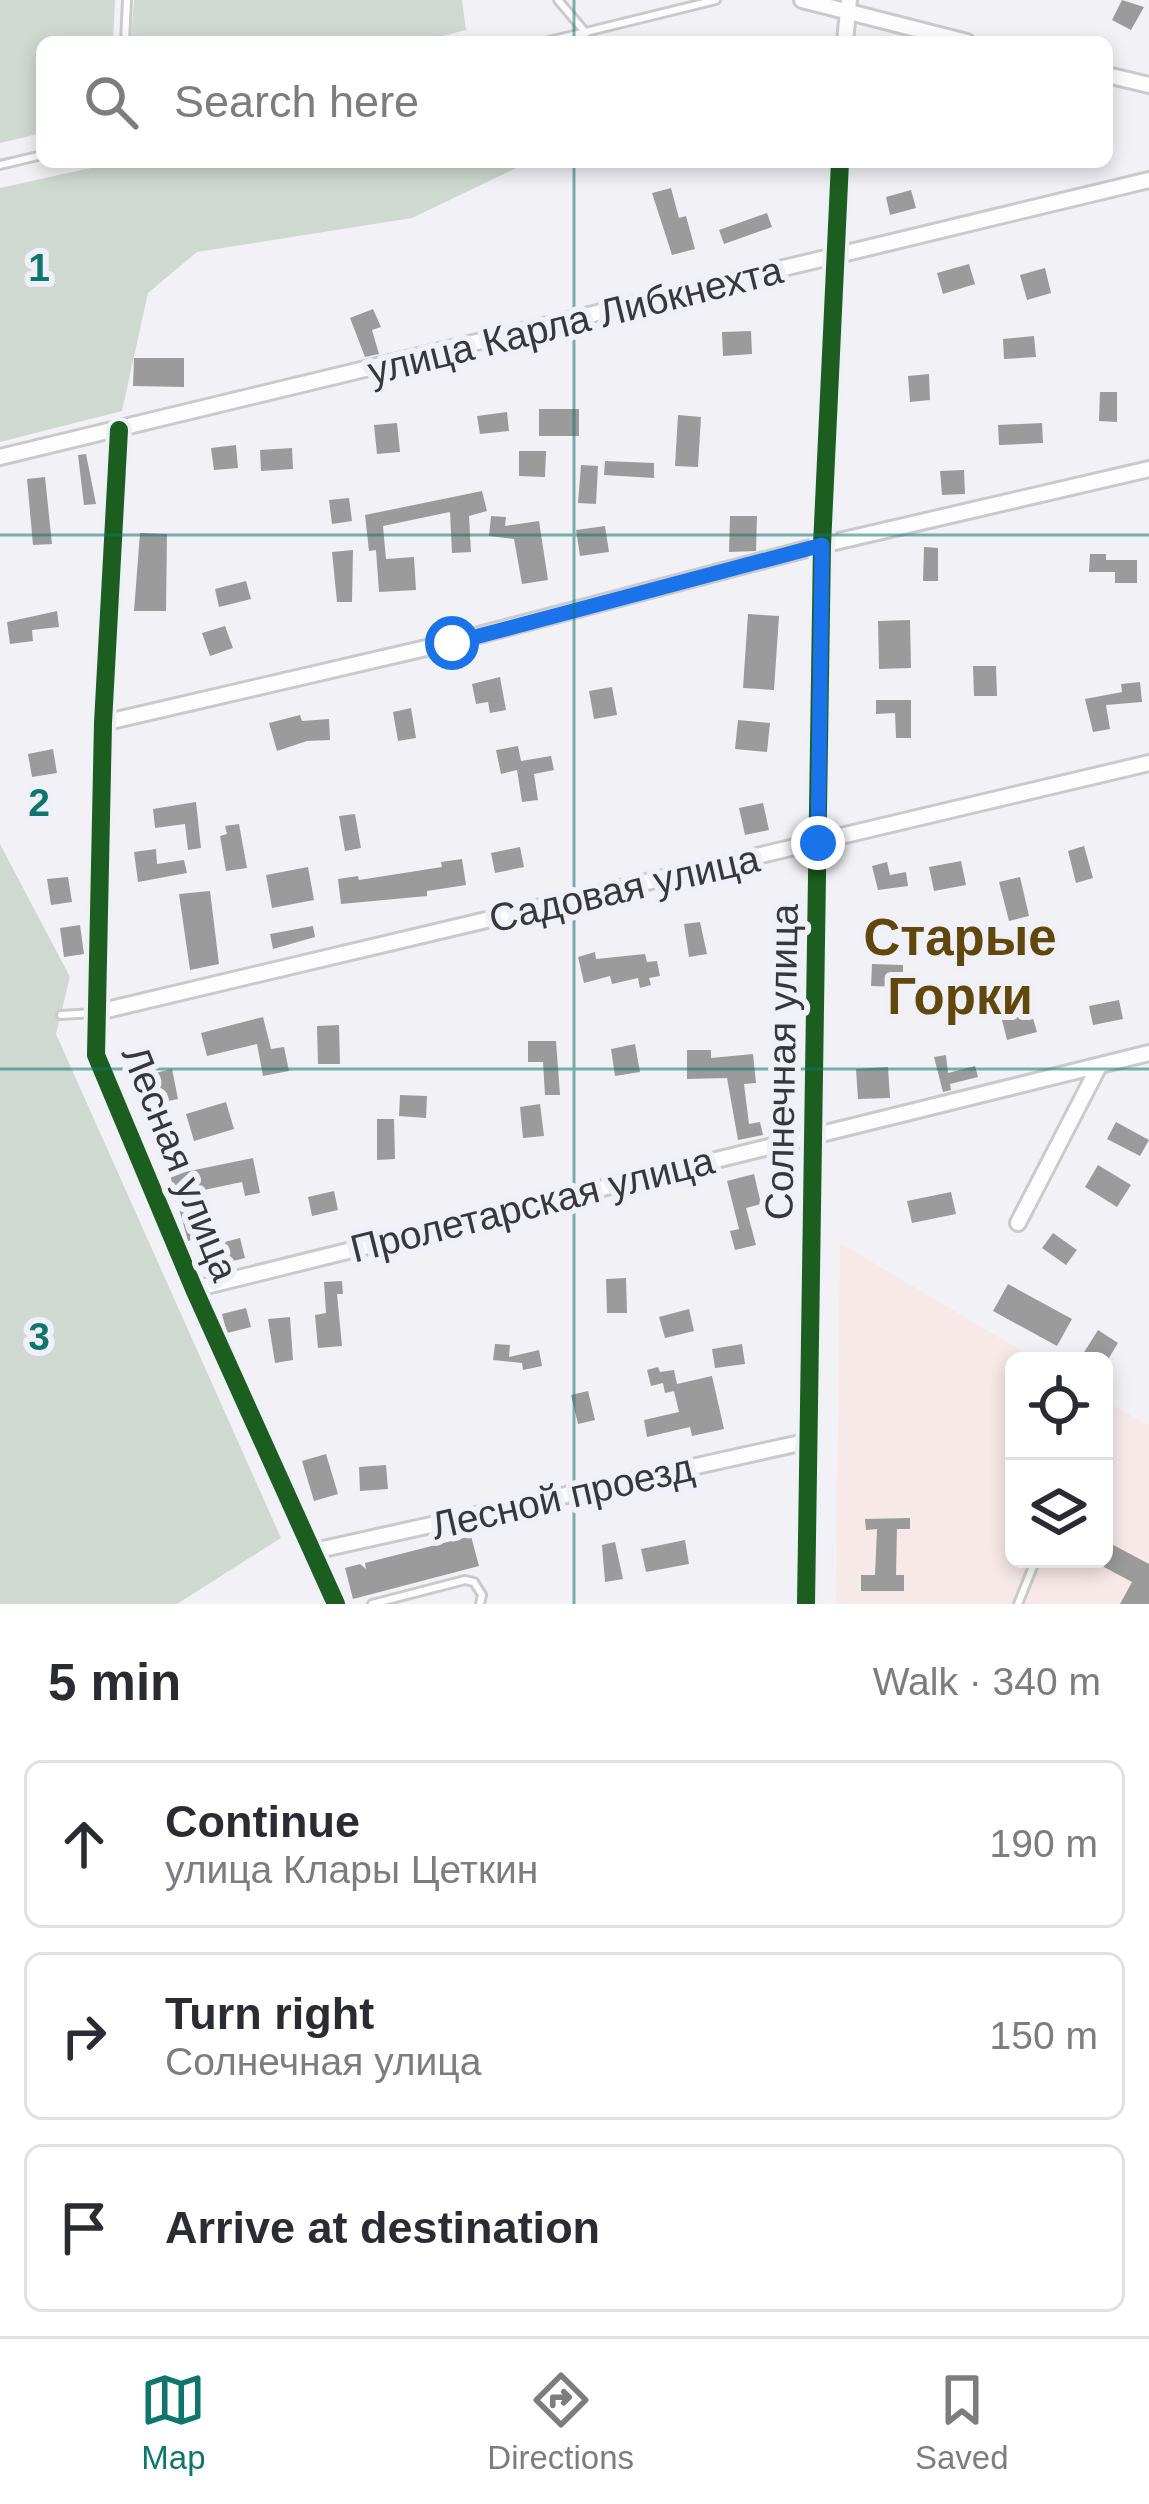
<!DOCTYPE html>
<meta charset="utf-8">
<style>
body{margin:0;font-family:Helvetica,sans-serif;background:#f2f2f3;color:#2b2b33}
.controls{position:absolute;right:36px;bottom:36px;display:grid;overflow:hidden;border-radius:18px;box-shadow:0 6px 18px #0003}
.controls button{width:108px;height:108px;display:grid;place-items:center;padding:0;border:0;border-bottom:3px solid #e1e1e2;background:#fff;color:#2b2b33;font:60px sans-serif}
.stop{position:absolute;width:36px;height:36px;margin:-27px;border:9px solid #1a73e8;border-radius:50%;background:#fff}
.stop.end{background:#1a73e8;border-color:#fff;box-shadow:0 3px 12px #0008}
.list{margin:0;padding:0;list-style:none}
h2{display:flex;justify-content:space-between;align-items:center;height:156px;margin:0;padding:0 48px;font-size:51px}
h2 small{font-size:39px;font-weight:400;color:#7c7c81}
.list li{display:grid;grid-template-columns:78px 1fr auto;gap:36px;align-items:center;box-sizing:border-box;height:168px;margin:0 24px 24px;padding:0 24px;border:3px solid #e1e1e2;border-radius:18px}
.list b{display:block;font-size:45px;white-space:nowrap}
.list p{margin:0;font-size:39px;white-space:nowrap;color:#7c7c81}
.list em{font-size:39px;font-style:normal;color:#7c7c81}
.icon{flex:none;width:66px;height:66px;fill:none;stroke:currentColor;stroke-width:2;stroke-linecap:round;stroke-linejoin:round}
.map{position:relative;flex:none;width:1149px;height:1604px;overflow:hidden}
.search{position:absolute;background:#fff;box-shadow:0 6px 18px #0003;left:36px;right:36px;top:36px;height:132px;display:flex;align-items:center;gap:30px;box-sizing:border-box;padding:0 42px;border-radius:18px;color:#7c7c81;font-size:45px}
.sheet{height:732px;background:#fff}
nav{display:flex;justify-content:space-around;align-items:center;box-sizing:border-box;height:168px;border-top:3px solid #e1e1e2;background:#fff;font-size:33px;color:#7c7c81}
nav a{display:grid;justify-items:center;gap:6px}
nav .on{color:#0f766e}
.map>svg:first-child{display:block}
.education{fill:#f7e9e7}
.green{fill:#cfd9d1}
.building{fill:#9c9b9b}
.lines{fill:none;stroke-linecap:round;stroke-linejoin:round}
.lane-casing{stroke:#cacacd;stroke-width:12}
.street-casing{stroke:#cacacd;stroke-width:20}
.lane{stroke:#fdfdfe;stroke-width:6}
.street{stroke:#fdfdfe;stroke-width:14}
.cycleway-casing{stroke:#f0f0f8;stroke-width:26}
.cycleway{stroke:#1b5e20;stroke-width:18}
.route{stroke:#1a73e8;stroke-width:15}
.grid{fill:none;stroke:#0f766e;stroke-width:3;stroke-opacity:0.55}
.labels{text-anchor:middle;stroke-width:12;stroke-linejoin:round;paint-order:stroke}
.street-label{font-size:39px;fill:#38383b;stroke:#f0f0f8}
.district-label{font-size:51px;font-weight:bold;fill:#62470c;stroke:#f0f0f8}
.grid-label{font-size:39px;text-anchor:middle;font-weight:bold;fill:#0f766e;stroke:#f0f0f8;stroke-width:12;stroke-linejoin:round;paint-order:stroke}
</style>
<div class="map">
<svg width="1149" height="1604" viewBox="0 0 1149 1604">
<rect width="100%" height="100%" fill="#f2f2f6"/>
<path class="education" d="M840 1243 1039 1361H1014V1559H1104V1400L1149 1426V1604H836Z"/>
<path class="green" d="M0 0H115L113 42H42V133L0 143Z
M134 0H462L466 30 420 42H131Z
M118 162H529L412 218 197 252 148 293 122 411 0 442V188Z
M0 844 70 977 56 1034 281 1538 177 1604H0Z"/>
<path class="building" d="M1122 0 1144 7 1131 30 1112 20Z
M671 188 679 218 686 216 695 249 672 255 652 193Z
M911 190 916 208 890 215 886 197Z
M767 213 772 227 724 244 719 230Z
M969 264 975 284 943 294 937 273Z
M1045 268 1051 293 1027 300 1020 275Z
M373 309 381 327 372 330 379 354 365 357 350 318Z
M751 331 752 354 723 356 722 332Z
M1034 336 1036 357 1004 359 1003 339Z
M134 358H184V387L133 386Z
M929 374 930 400 910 402 908 376Z
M1100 392H1117V422L1099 421Z
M539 409H579V436H539Z
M507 412 509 431 480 434 477 416Z
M678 415 701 417 698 467 675 466Z
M397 423 400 452 377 454 374 425Z
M1042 423 1043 443 999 445 998 425Z
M236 445 238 468 214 470 211 448Z
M292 448 293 469 261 471 260 450Z
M519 451H546L545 477 519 476Z
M86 454 96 504 84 505 78 455Z
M605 461 654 463V478L604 475Z
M581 465 598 466 596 504 578 503Z
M964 470 965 494 942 495 940 471Z
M45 477 52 544 33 545 27 479Z
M482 491 487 511 469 516 471 552 452 553 450 512 383 526 386 559 414 557 416 590 379 592 376 550 369 551 365 515Z
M349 498 352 521 332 524 329 500Z
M491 516 506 517 505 526 539 521 548 580 522 584 514 539 489 536Z
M730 516H757L756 551 729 552Z
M605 526 609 552 580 556 576 530Z
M140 533 167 534 166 611H134Z
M924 547 938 548V581H923Z
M353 550 352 602H337L332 552Z
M1090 554H1106V560H1137V583H1115V572H1089Z
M246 581 251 599 219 607 215 589Z
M57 611 59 627 32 630 33 641 10 644 7 622Z
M748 614 779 616 774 690 743 688Z
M910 620 911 668 879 669 878 621Z
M225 626 233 648 210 656 202 633Z
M973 666H996L997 696H974Z
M500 677 506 710 490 713 488 702 476 704 472 684Z
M1140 682 1142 702 1106 705 1110 729 1093 732 1085 699 1122 692 1121 684Z
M612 687 617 715 594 719 589 691Z
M876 700H911V738H896L895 713 876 714Z
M411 708 416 738 398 741 393 712Z
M300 715 302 721 329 719 330 740 307 741 277 751 269 723Z
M738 720 770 723 767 752 735 749Z
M518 746 521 761 551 756 554 770 534 774 538 800 522 802 517 770 501 774 496 750Z
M53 749 57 773 32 777 28 754Z
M196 802 201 848 188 850 185 824 155 828 153 809Z
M763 803 769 830 745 835 739 808Z
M355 814 361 848 345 851 339 816Z
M239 824 247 868 226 871 220 836 227 834 225 826Z
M1084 846 1093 878 1076 883 1068 851Z
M520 847 524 867 495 873 491 853Z
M156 849 157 864 184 860 187 873 138 882 134 852Z
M462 859 466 885 427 891V896L341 904 338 879 358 876 359 880 442 867 441 862Z
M961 861 966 885 934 891 929 867Z
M887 862 890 875 906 872 908 886 878 890 872 866Z
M308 867 314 900 272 908 266 875Z
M68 877 72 902 51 905 47 879Z
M1020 877 1029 916 1009 921 999 882Z
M210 891 219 964 190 970 179 894Z
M700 922 707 954 689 957 684 924Z
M80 925 84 954 64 957 60 928Z
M313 926 315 937 273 949 270 934Z
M595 952 596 959 645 954 647 962 657 961 660 976 649 978 651 985 640 988 638 978 612 984 610 976 584 983 578 957Z
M872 964 903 965V987L871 986Z
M1119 1000 1123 1019 1093 1025 1089 1006Z
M1030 1008 1037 1032 1007 1040 1001 1016Z
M263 1017 271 1049 284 1047 289 1071 263 1076 257 1044 207 1056 201 1033Z
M339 1025 340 1064H318L317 1026Z
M528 1041H556L560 1095H545L543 1062H528Z
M635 1044 640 1072 615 1076 611 1049Z
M687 1050H711V1058L753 1054 756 1083 744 1084 749 1124 760 1122 763 1135 738 1140 727 1078 687 1079Z
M946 1055 948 1073 975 1066 978 1077 950 1084 951 1090 943 1092 934 1057Z
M888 1067 890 1098 858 1099 856 1069Z
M172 1069 178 1099 153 1104 147 1075Z
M400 1095 427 1096 426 1118 399 1116Z
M226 1102 234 1129 194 1141 186 1114Z
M540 1104 544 1136 523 1138 520 1107Z
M377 1119H394L395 1159 377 1160Z
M1116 1122 1149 1140 1140 1156 1107 1139Z
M253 1158 260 1193 245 1196 242 1182 199 1191 210 1235 188 1241 170 1175Z
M1098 1165 1131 1185 1117 1207 1085 1187Z
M754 1174 761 1204 746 1208 756 1245 735 1250 730 1231 739 1229 727 1181Z
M334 1191 338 1210 312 1216 308 1197Z
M951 1192 956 1214 912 1223 907 1201Z
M1053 1233 1077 1250 1066 1265 1042 1248Z
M240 1238 245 1258 221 1264 217 1244Z
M626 1278 627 1313H607L606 1279Z
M342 1281 343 1294H337L342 1346 318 1348 315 1315 326 1313 324 1282Z
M1008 1284 1072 1319 1057 1346 993 1311Z
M246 1308 251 1327 227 1333 222 1314Z
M689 1309 694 1331 665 1338 659 1317Z
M290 1317 293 1360 275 1363 268 1319Z
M1098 1330 1118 1343 1107 1361H1093L1083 1354Z
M495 1344 510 1345 509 1357 539 1350 542 1366 523 1370 522 1363 493 1360Z
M742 1344 745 1364 715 1368 712 1349Z
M658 1367 660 1372 674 1370 677 1384 712 1376 724 1429 692 1436 690 1427 647 1437 644 1420 679 1412 674 1391 665 1393 663 1383 651 1386 647 1370Z
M588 1391 595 1420 578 1424 571 1395Z
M326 1454 338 1494 314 1501 302 1461Z
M386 1465 388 1489 360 1491 359 1467Z
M910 1518V1529H897L896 1575H904V1591H861V1575H875L877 1529 866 1530 865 1519Z
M471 1536 479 1566 353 1599 345 1568 360 1564 366 1569 365 1563Z
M685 1540 689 1564 646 1572 641 1549Z
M1104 1540 1149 1564V1604H1120L1132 1582 1104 1567Z
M615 1542 623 1579 605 1582 602 1545Z"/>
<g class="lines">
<defs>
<path id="lane" d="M558 0 586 33
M125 42 127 0
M545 42 716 0
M0 165 42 155
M61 1015 95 1013
M372 1604 465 1580 474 1582 482 1595 480 1604
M1018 1604 1036 1559"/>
<path id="street" d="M802 0 967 42
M845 42 849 0
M1107 75 1149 85
M119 430 103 723 96 1055 194 1289 336 1604
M0 457 1149 180
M103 723 452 642 822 545 1149 469
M98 1012 1149 763
M1018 1223 1099 1066
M194 1289 1149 1053
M314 1551 809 1441
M806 1604 822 545 840 162"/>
</defs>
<use href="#lane" class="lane-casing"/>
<use href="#street" class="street-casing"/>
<use href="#lane" class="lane"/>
<use href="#street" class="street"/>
<defs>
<path id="cycleway" d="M119 430 103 723 96 1055 194 1289 336 1604
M806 1604 822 545 840 162"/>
</defs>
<use href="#cycleway" class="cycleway-casing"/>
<use href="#cycleway" class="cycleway"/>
</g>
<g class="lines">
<path class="route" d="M452 643 822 545 818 843"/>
</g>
<path class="grid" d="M574 0V42M574 162V1604M0 535H1149M0 1069H1149"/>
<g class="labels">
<g class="street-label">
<text transform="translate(575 320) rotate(-14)" y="14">улица Карла Либкнехта</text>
<text transform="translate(624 888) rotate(-13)" y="14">Садовая улица</text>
<text transform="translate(781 1062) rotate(-89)" y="14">Солнечная улица</text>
<text transform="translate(181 1163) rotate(68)" y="14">Лесная улица</text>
<text transform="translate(532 1204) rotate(-14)" y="14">Пролетарская улица</text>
<text transform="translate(562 1496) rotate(-13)" y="14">Лесной проезд</text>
</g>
<g class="district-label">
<text x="960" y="955">Старые<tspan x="960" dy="59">Горки</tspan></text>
</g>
</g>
<g class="grid-label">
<text x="39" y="281">1</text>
<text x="39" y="816">2</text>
<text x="39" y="1350">3</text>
</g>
</svg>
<div class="controls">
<button><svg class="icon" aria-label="locate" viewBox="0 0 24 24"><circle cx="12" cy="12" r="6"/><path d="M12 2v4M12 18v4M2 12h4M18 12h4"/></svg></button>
<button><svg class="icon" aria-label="layers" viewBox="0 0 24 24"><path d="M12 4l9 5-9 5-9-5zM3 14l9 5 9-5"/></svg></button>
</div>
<div class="stop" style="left:452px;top:643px"></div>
<div class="stop end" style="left:818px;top:843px"></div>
<div class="search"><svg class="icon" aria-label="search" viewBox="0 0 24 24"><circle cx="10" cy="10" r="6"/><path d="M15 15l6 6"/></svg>Search here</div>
</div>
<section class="sheet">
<h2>5 min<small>Walk · 340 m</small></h2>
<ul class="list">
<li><svg class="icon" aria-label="ahead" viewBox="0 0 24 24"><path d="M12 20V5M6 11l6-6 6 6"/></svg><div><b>Continue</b><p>улица Клары Цеткин</p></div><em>190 m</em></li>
<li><svg class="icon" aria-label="right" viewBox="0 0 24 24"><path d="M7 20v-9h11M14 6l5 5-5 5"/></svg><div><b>Turn right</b><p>Солнечная улица</p></div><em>150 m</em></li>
<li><svg class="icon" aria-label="arrive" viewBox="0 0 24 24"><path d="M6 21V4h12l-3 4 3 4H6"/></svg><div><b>Arrive at destination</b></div></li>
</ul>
</section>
<nav>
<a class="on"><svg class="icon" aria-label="map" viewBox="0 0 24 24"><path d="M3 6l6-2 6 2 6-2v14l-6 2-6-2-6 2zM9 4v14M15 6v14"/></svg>Map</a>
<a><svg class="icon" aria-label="directions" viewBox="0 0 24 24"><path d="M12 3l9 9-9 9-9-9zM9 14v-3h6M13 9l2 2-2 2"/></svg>Directions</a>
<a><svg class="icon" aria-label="saved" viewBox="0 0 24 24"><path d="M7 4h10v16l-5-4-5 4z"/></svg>Saved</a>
</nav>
